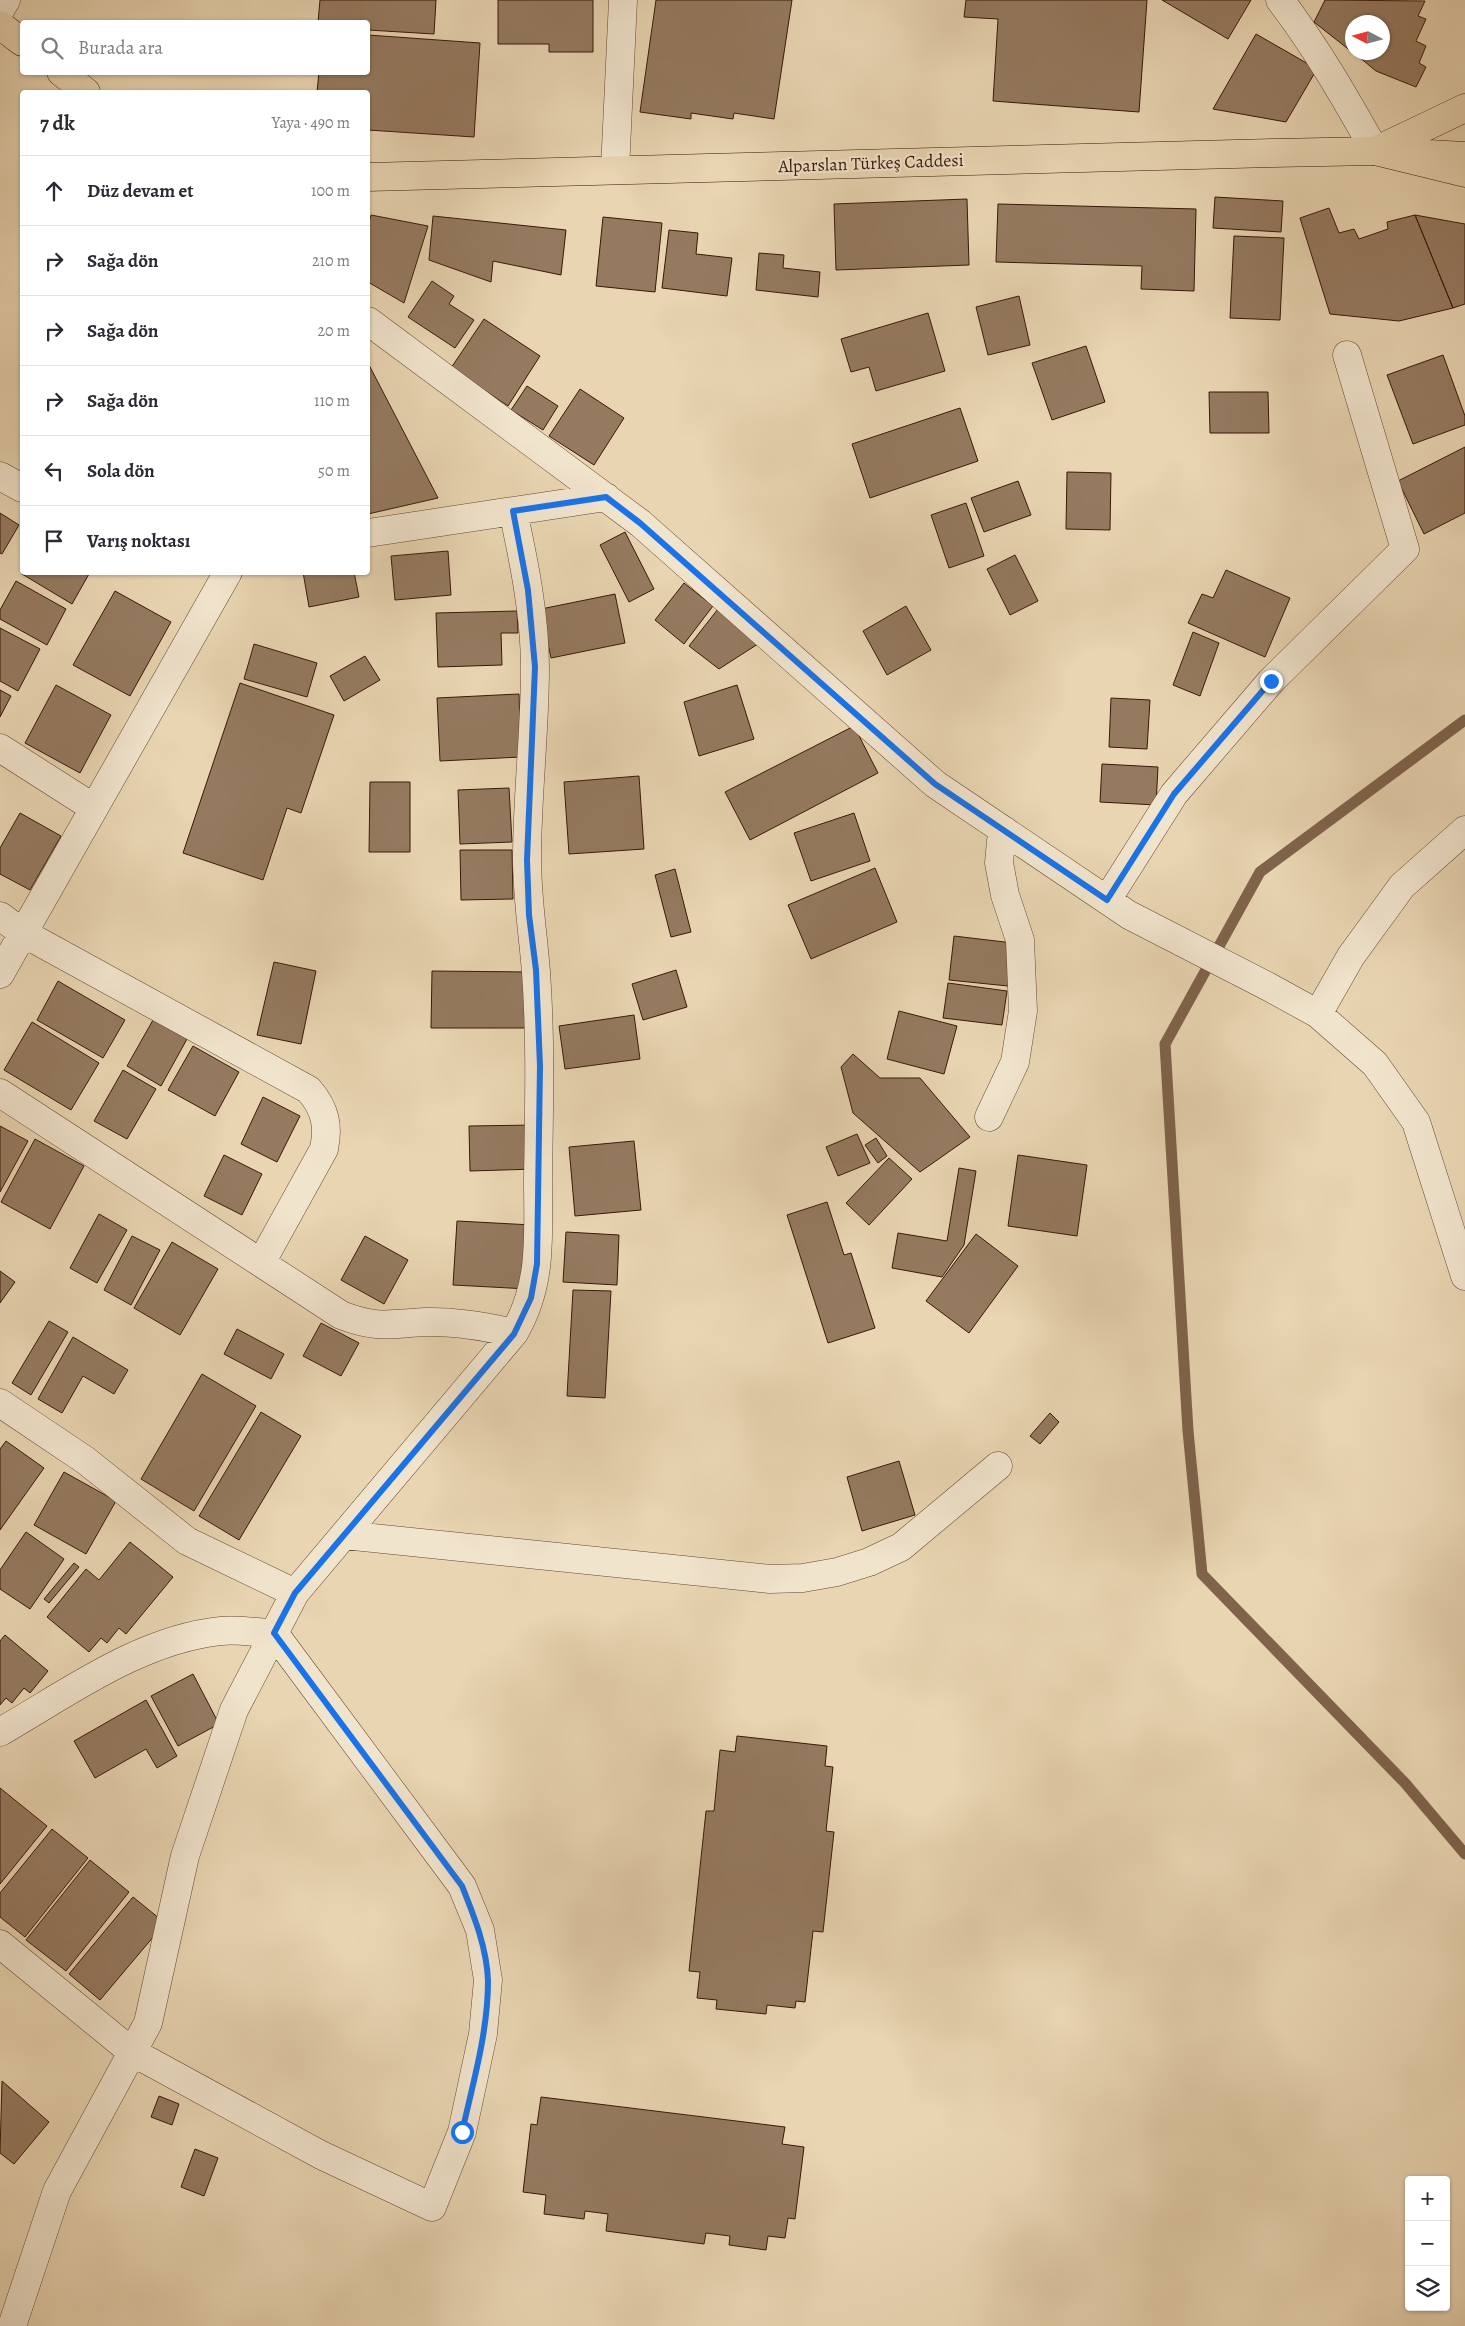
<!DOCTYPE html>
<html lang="tr">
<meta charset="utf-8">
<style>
body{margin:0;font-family:Alegreya,serif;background:#f7f7f7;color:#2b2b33}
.controls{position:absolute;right:15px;bottom:15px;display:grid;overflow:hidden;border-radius:5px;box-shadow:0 1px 4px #0004}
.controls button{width:45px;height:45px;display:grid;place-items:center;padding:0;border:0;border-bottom:1px solid #e1e1e2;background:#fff;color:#2b2b33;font:25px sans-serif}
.compass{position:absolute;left:1345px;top:15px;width:45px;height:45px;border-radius:50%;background:#fff;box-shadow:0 1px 4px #0004;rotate:276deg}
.stop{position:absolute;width:15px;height:15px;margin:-11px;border:4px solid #1a73e8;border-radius:50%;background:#fff}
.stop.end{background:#1a73e8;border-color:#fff;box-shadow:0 1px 5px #0008}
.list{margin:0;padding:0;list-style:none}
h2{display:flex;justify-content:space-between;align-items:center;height:65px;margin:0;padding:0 20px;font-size:21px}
h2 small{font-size:16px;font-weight:400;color:#7c7c81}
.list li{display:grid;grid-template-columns:32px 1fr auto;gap:15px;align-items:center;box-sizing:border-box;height:70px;padding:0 20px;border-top:1px solid #e1e1e2}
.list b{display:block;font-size:19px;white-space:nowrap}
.list em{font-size:16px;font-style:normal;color:#7c7c81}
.icon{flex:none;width:28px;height:28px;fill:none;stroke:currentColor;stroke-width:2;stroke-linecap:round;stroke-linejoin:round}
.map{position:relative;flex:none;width:1465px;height:2326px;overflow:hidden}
.search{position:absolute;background:#fff;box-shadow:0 1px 4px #0004;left:20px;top:20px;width:350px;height:55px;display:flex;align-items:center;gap:12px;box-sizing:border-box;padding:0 18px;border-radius:5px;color:#7c7c81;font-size:19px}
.panel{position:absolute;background:#fff;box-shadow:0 1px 4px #0004;left:20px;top:90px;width:350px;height:485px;border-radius:5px}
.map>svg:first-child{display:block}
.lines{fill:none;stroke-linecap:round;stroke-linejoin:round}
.stream{stroke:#7f634b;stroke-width:11}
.building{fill:#957a60;stroke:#391807}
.minor-casing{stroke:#654732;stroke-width:29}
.major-casing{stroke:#391807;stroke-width:29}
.highway-casing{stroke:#391807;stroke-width:29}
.minor{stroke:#f1e4cd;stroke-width:28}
.major{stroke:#e9d5b2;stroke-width:28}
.highway{stroke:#e9d5b2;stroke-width:28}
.route{stroke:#1a73e8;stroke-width:6}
.labels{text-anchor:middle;stroke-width:4.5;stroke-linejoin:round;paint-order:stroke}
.street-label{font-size:18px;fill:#391807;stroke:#f1e4cd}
</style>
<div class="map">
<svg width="1465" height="2326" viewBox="0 0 1465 2326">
<rect width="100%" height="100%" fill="#e9d5b2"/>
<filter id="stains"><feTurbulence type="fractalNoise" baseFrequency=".004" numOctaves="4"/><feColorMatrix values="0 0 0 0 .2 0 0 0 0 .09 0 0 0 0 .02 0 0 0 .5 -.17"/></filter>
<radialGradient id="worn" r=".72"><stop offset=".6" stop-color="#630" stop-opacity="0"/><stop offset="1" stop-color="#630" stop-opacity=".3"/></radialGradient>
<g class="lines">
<path class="stream" d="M1465 720 1260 872 1165 1044 1188 1431 1202 1574 1405 1783 1465 1854"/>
</g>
<path class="building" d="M320 0H436L434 34 368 30V22H318Z
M498 0H593V52H549V44H498Z
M656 0H792L774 119 734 113 733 119 691 113V119L640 112Z
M966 0H1147L1139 112 993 101 998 19 964 17Z
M1162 0H1251L1228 39Z
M1325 0 1425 1 1418 16 1426 19 1416 41 1426 46 1419 63 1426 67 1416 87 1376 71 1353 52H1382V22H1352V52L1314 22Z
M1256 34 1317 69 1286 122 1213 109Z
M368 35 480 43 474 137 368 130V92H317L319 72H368Z
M1215 197 1283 201 1281 232 1213 228Z
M967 199 969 265 836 270 834 204Z
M998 204 1196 209 1194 291 1141 289 1142 266 996 262Z
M1329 208 1339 233 1354 229 1359 239 1388 229 1387 222 1415 215 1453 308 1399 321 1330 314 1300 218Z
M371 215 428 226 404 303 368 282V225Z
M1415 215 1465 224V304L1453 308Z
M433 216 566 230 561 275 493 261 491 282 429 260Z
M603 217 662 223 655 292 596 286Z
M669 230 698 233 696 254 732 258 727 296 662 288Z
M1234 236 1284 238 1280 320 1230 318Z
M759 253 784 255 783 268 820 272 818 297 756 290Z
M432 281 454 296 449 304 474 320 455 348 408 317Z
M1019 296 1030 345 988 355 976 307Z
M928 313 945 371 876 391 869 367 851 372 841 339Z
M484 319 540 356 508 406 451 368Z
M1086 346 1105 402 1052 420 1032 363Z
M1443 355 1465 416V425L1413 444 1387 375Z
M368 363 438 498 368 514Z
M527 386 558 406 543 430 511 410Z
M580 389 624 418 594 465 549 436Z
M1209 392H1268L1269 433H1210Z
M960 408 978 461 870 498 852 444Z
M1465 447V513L1424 534 1398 481Z
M1067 472 1111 473 1110 530 1066 529Z
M1018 481 1031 515 984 532 971 498Z
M966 503 984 556 949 568 931 515Z
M0 513 19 525 2 554 0 553Z
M625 532 654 589 629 602 600 545Z
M448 551 451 595 395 600 391 556Z
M1015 555 1038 601 1010 615 987 569Z
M1226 570 1290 598 1265 657 1188 623 1202 594 1213 598Z
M23 572H87L89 574 72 604 22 574Z
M303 572H354L359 597 309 607Z
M16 581 66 609 47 645 0 619V610Z
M684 583 713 606 684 644 655 620Z
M115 591 171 622 130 696 73 665Z
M615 594 625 643 551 658 541 609Z
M906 606 931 650 887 675 863 631Z
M718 609 761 642 719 669 689 646Z
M517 611 518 633H501L502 665 438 667 436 613Z
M0 628 40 649 18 691 0 681Z
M1193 632 1219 643 1200 696 1173 685Z
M254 644 317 663 307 697 244 679Z
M365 656 380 680 344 701 330 676Z
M240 683 334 715 301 813 287 808 263 880 183 853Z
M56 685 111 715 80 773 25 743Z
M737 685 754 739 699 756 684 702Z
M0 690 11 696 0 717Z
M519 694 521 757 440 761 437 698Z
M1111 698 1150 700 1147 749 1109 747Z
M854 726 878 773 750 840 725 792Z
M1102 764 1158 767 1156 805 1100 802Z
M639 776 644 849 569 854 564 782Z
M370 782H410V852H369Z
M509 788 512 842 460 844 458 790Z
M20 813 61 836 30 890 0 874V848Z
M854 813 870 861 811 881 794 833Z
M460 850H512L513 899 461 900Z
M875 868 897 922 811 959 788 905Z
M675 869 691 932 671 937 655 875Z
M954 936 1013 943 1008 986 949 980Z
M274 962 316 971 301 1044 257 1035Z
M676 970 687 1007 643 1020 632 984Z
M432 971 530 972V1028H431Z
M58 981 125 1020 103 1058 37 1020Z
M948 983 1007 991 1002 1025 943 1018Z
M899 1011 957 1026 944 1074 887 1059Z
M634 1015 640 1059 565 1069 559 1026Z
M153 1020 187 1039 161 1086 127 1066Z
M32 1022 99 1063 71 1110 4 1070Z
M193 1046 239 1072 215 1116 168 1090Z
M853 1054 880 1078H920L970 1137 920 1172 853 1113 841 1067Z
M123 1070 156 1089 127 1139 94 1121Z
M263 1097 300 1116 277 1162 241 1144Z
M535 1125 536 1169 470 1171 469 1126Z
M0 1126 28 1141 0 1192Z
M857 1134 870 1163 838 1176 826 1147Z
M876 1138 887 1156 878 1163 865 1145Z
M35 1139 84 1166 50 1229 1 1202Z
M634 1141 641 1210 575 1216 569 1147Z
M224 1155 262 1174 242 1215 204 1196Z
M1018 1155 1087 1165 1077 1236 1008 1226Z
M889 1158 912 1179 869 1225 846 1203Z
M959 1168 976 1171 964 1245 942 1277 892 1268 898 1233 947 1241Z
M827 1202 844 1255 851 1253 875 1328 828 1343 787 1215Z
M99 1214 127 1230 97 1283 70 1268Z
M457 1221 532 1225 528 1289 453 1285Z
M566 1232 619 1235 617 1285 563 1282Z
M976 1234 1018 1266 969 1333 926 1301Z
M132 1236 160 1250 131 1305 104 1290Z
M365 1236 408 1260 384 1304 341 1280Z
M172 1242 218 1269 180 1335 134 1308Z
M0 1271 15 1282 0 1303Z
M573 1290 611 1291 605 1398 567 1396Z
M49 1321 68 1332 31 1395 12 1383Z
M321 1323 359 1343 341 1376 303 1356Z
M237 1329 284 1354 271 1379 224 1354Z
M73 1337 128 1370 114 1394 83 1376 62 1413 38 1399Z
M202 1374 256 1406 194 1511 141 1479Z
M261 1412 301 1436 239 1540 199 1516Z
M1050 1413 1059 1422 1040 1444 1030 1436Z
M6 1441 44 1468 0 1530V1449Z
M899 1461 915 1515 862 1531 847 1477Z
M64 1472 116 1501 86 1554 34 1525Z
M26 1532 64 1559 30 1609 0 1589V1570Z
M130 1542 173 1577 126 1634 119 1628 107 1643 101 1638 89 1652 47 1617 86 1569 99 1580Z
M74 1563 79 1567 49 1603 44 1599Z
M5 1635 48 1671 30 1693 24 1688 12 1703 6 1698 0 1705V1641Z
M193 1674 219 1724 178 1746 151 1696Z
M146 1700 177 1756 157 1768 146 1749 95 1778 74 1741Z
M737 1736 827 1746 825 1766 833 1767 826 1831 834 1832 823 1932 813 1931 805 2002 796 2001 795 2008 767 2005 766 2014 716 2009 717 2000 697 1998 700 1972 689 1971 706 1811H714L720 1750 735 1752Z
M0 1788 47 1826 0 1884Z
M52 1829 88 1858 25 1937 0 1917V1893Z
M90 1860 129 1892 66 1971 26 1940Z
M133 1897 165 1923 100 2000 69 1974Z
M2 2081 49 2122 14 2164 0 2153Z
M159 2096 179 2104 172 2125 151 2117Z
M541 2097 785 2127 782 2144 804 2147 795 2219 788 2218 785 2238 768 2236 766 2250 729 2245 730 2236 706 2233 704 2244 606 2231 608 2214 585 2211 584 2219 544 2214 546 2195 523 2192 531 2124 537 2125Z
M195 2149 218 2158 204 2196 181 2187Z"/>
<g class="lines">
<defs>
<path id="minor" d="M1280 0C1316 47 1346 99 1375 151
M0 10 6 0
M615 170 623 0
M368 321 640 523 935 784 1129 915 1269 987 1318 1014 1375 1064 1416 1122 1465 1276
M0 476 22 488
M368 533 606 497
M0 748 94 808
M1107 900 1174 794 1271 681 1405 549 1347 355
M0 916 23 933 309 1090C325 1109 329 1125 324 1149L261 1263
M0 974 228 572
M1318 1014 1351 956 1402 886 1465 830
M0 1093 341 1315C377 1329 390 1324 425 1322 456 1321 484 1326 514 1333
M989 1117 1015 1062 1023 1011 1020 940 1005 895 999 863 1001 841 1005 831
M0 1403 85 1460 187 1541 295 1593
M344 1535 770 1579 803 1578 837 1572 869 1562 901 1547 998 1466
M0 1732C68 1693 141 1639 221 1631 238 1629 257 1633 274 1633L462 1886 480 1930 488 1980 483 2034 462 2132 432 2207 321 2155 132 2052 0 1944
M12 2326 57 2191 148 2023 185 1856 234 1710 295 1593 514 1333C543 1284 538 1235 538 1180 539 1110 541 1041 536 972 533 934 527 897 527 859 527 796 535 732 535 668 535 616 524 562 513 511"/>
<path id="major" d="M0 25 22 42
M61 72 86 92
M1379 149 1465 108
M368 177 1273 153 1375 151 1465 156"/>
<path id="highway" d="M1375 151 1465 173"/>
</defs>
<use href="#minor" class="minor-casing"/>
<use href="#major" class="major-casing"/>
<use href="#highway" class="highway-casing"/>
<use href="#minor" class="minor"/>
<use href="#major" class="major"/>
<use href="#highway" class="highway"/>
</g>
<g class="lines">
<path class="route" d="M462 2132C473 2083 488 2032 488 1981 487 1948 474 1916 462 1886L274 1633 295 1593 514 1334 531 1298 537 1264 540 1066 536 970 529 915 527 860 535 667 528 590 513 511 606 497 640 523 935 784 1107 900 1174 794 1271 681"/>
</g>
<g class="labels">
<g class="street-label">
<text transform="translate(871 163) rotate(-2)" y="6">Alparslan Türkeş Caddesi</text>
</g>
</g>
<rect width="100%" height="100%" filter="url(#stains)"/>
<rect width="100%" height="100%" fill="url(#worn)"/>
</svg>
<div class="controls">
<button>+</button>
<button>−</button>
<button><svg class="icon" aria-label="layers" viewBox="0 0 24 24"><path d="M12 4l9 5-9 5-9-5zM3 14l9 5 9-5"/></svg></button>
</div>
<svg class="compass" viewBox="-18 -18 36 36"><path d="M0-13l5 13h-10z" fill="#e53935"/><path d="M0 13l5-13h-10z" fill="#7c7c81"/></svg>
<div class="stop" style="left:462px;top:2132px"></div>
<div class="stop end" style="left:1271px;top:681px"></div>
<div class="search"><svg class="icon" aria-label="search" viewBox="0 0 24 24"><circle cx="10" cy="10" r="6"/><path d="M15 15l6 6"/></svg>Burada ara</div>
<section class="panel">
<h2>7 dk<small>Yaya · 490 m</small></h2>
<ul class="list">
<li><svg class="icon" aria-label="ahead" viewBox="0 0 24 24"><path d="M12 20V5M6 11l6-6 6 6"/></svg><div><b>Düz devam et</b></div><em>100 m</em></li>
<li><svg class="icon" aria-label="right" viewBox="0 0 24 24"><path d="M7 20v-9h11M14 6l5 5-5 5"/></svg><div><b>Sağa dön</b></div><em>210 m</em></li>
<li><svg class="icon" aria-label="right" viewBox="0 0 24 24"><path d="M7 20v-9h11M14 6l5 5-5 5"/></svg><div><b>Sağa dön</b></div><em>20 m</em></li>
<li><svg class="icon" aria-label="right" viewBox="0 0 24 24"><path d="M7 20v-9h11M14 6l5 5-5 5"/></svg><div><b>Sağa dön</b></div><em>110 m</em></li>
<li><svg class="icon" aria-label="left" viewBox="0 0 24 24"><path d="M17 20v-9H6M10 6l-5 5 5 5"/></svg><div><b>Sola dön</b></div><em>50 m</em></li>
<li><svg class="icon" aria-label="arrive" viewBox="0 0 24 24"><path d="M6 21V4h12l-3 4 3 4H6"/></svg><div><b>Varış noktası</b></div></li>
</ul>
</section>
</div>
